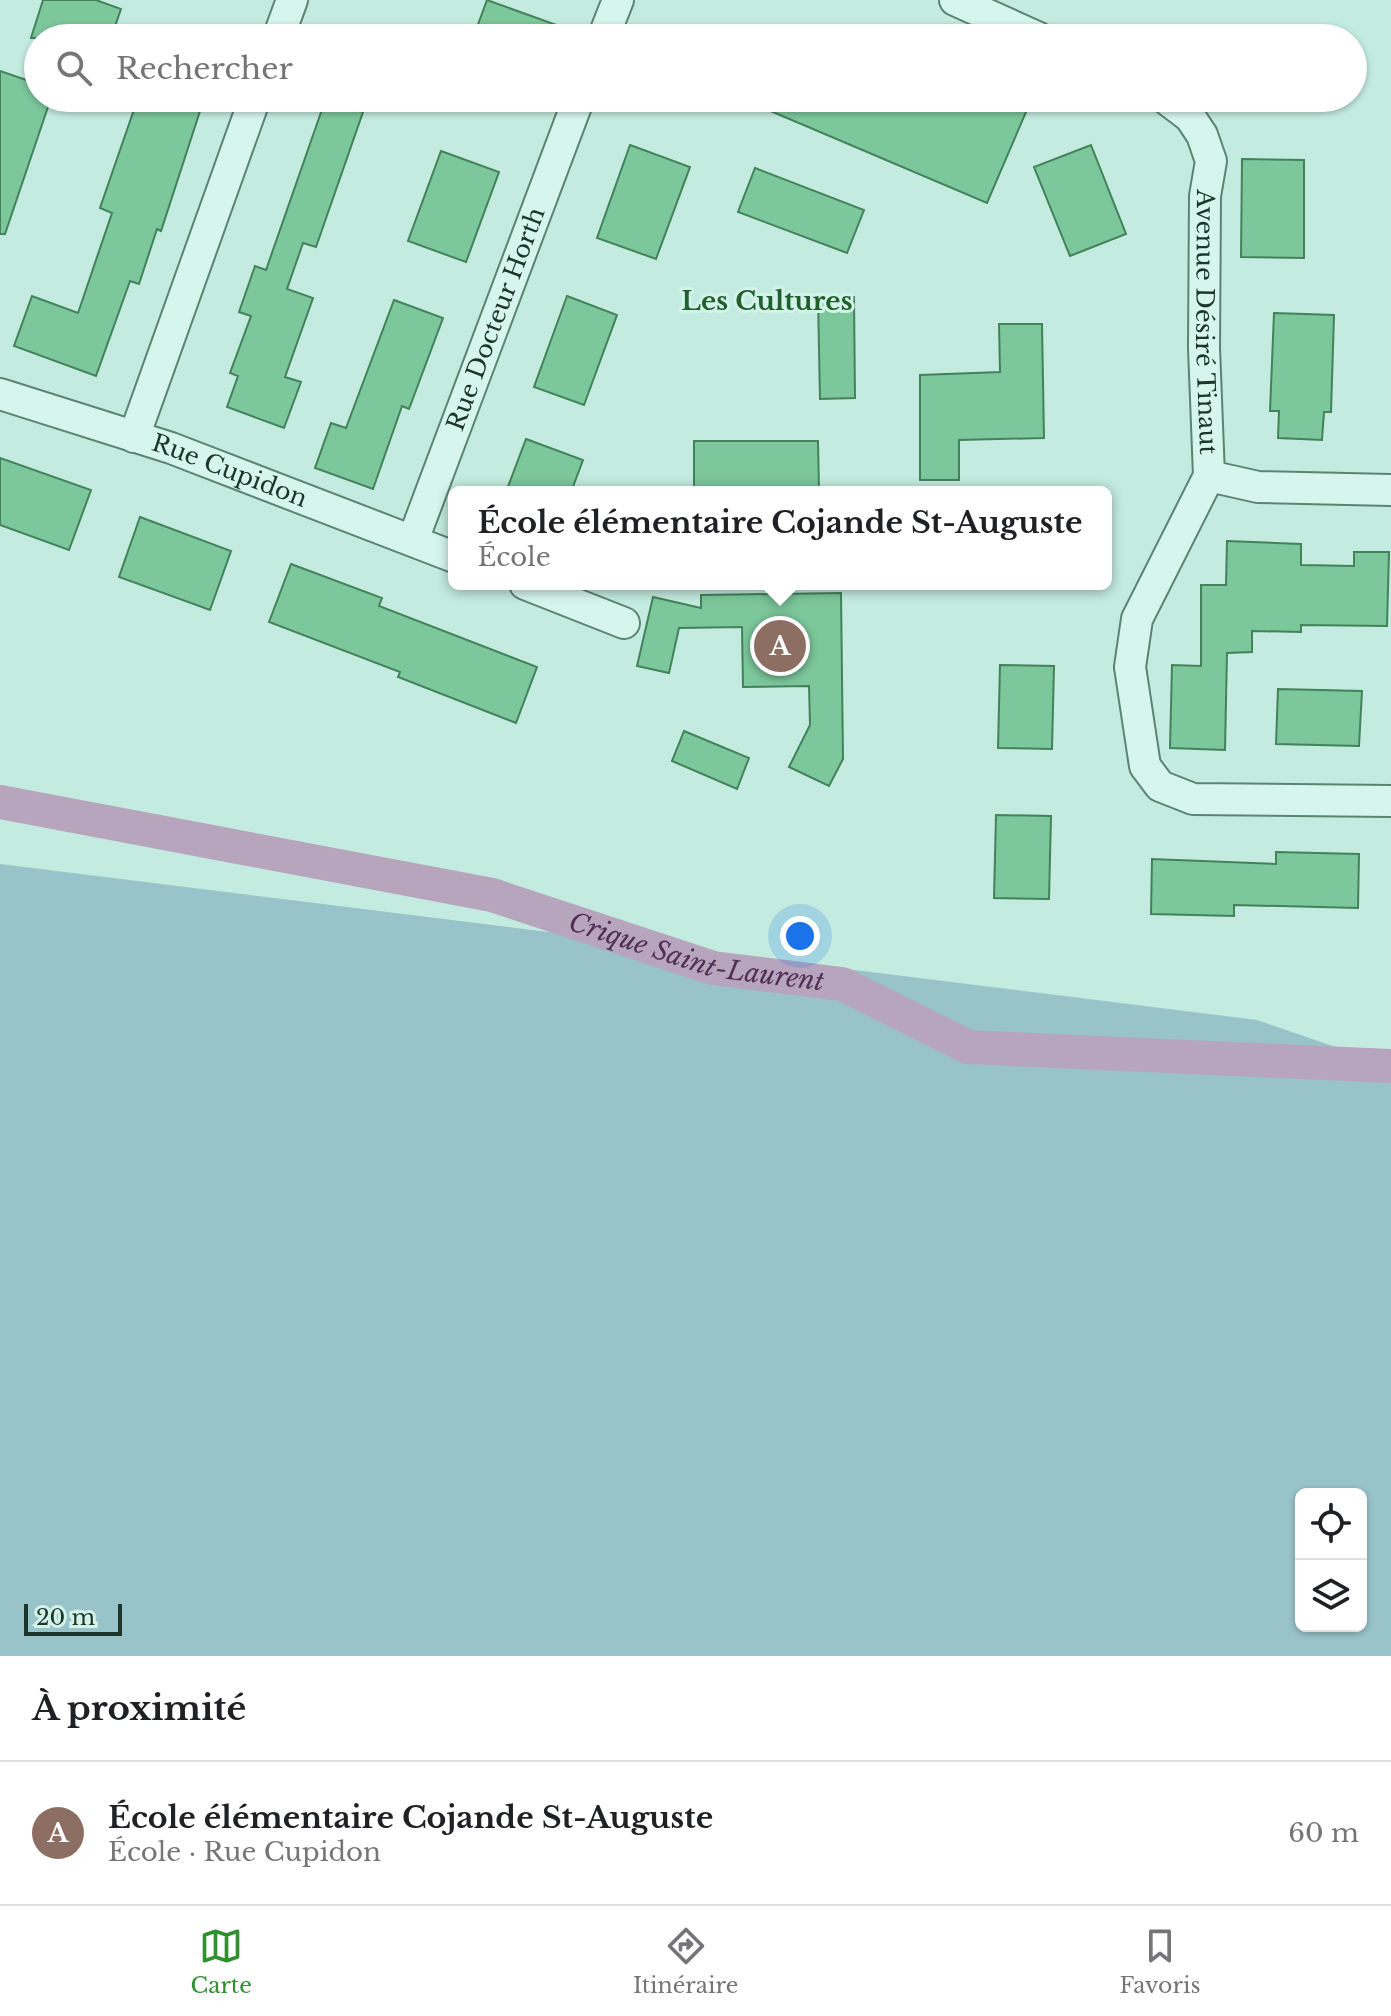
<!DOCTYPE html>
<html lang="fr">
<meta charset="utf-8">
<style>
body{margin:0;font-family:"Libre Baskerville",serif;background:#f6f6f6;color:#202124}
.controls{position:absolute;right:24px;bottom:24px;display:grid;overflow:hidden;border-radius:12px;box-shadow:0 2px 6px #0004}
.controls button{width:72px;height:72px;display:grid;place-items:center;padding:0;border:0;border-bottom:2px solid #e0e0e0;background:#fff;color:#202124;font:40px sans-serif}
.scale{position:absolute;left:24px;bottom:20px;width:98px;box-sizing:border-box;padding-left:8px;border:4px solid #1e3529;border-top:0;font-size:22px;line-height:28px;white-space:nowrap;color:#1e3529;-webkit-text-stroke:6px #d3f3ea;paint-order:stroke}
.you{position:absolute;left:800px;top:936px;width:28px;height:28px;margin:-20px;border:6px solid #fff;border-radius:50%;background:#1a73e8;box-shadow:0 0 0 12px #1a73e833}
.badge{display:grid;place-items:center;width:52px;height:52px;border-radius:50%;background:#30902f;color:#fff;font-size:26px;font-weight:700}
.pin{position:absolute;translate:-50% -50%;border:4px solid #fff;box-shadow:0 2px 8px #0006}
.popup{position:absolute;left:448px;top:486px;width:664px;height:104px;box-sizing:border-box;display:grid;place-content:center;border-radius:12px;background:#fff;filter:drop-shadow(0 2px 6px #0005);font-size:26px;white-space:nowrap;color:#757577}
.popup b{font-size:30px;color:#202124}
.popup::after{content:'';position:absolute;left:50%;top:100%;margin-left:-16px;border:16px solid transparent;border-top-color:#fff}
.list{margin:0;padding:0;list-style:none}
h2{display:flex;justify-content:space-between;align-items:center;height:104px;margin:0;padding:0 32px;font-size:34px}
h2 small{font-size:26px;font-weight:400;color:#757577}
.list li{display:grid;grid-template-columns:52px 1fr auto;gap:24px;align-items:center;box-sizing:border-box;height:144px;padding:0 32px;border-top:2px solid #e0e0e0}
.list b{display:block;font-size:30px;white-space:nowrap}
.list p{margin:0;font-size:26px;white-space:nowrap;color:#757577}
.list em{font-size:26px;font-style:normal;color:#757577}
.icon{flex:none;width:44px;height:44px;fill:none;stroke:currentColor;stroke-width:2;stroke-linecap:round;stroke-linejoin:round}
.map{position:relative;flex:none;width:1391px;height:1656px;overflow:hidden}
.search{position:absolute;background:#fff;box-shadow:0 2px 6px #0004;left:24px;right:24px;top:24px;height:88px;display:flex;align-items:center;gap:20px;box-sizing:border-box;padding:0 28px;border-radius:44px;color:#757577;font-size:30px}
.sheet{height:248px;background:#fff}
nav{display:flex;justify-content:space-around;align-items:center;box-sizing:border-box;height:112px;border-top:2px solid #e0e0e0;background:#fff;font-size:22px;color:#757577}
nav a{display:grid;justify-items:center;gap:4px}
nav .on{color:#30902f}
.map>svg:first-child{display:block}
.green{fill:#98c3c8;fill-rule:evenodd}
.lines{fill:none;stroke-linecap:round;stroke-linejoin:round}
.canal{stroke:#b7a5be;stroke-width:34}
.building{fill:#7cc79b;stroke:#43825b;stroke-width:2}
.minor-casing{stroke:#5b8471;stroke-width:34}
.minor{stroke:#d6f6ed;stroke-width:30}
.labels{text-anchor:middle;stroke-width:6;stroke-linejoin:round;paint-order:stroke}
.street-label{font-size:24px;fill:#1e3529;stroke:#d3f3ea}
.neighbourhood-label{font-size:26px;font-weight:bold;fill:#215f2d;stroke:#d3f3ea}
.water-label{font-size:26px;font-style:italic;fill:#522f54;stroke:#d3f3ea}
</style>
<div class="map">
<svg width="1391" height="1656" viewBox="0 0 1391 1656">
<rect width="100%" height="100%" fill="#c4ebdf"/>
<path class="green" d="M0 864 1257 1020 1391 1066V1656H0ZM1301 1494H1361V1626H1301Z"/>
<g class="lines">
<path class="canal" id="s1" d="M0 802 492 895 713 968 842 984 968 1047 1391 1066"/>
</g>
<path class="building" d="M43 0H96L121 9 111 38H31Z
M487 0 584 35V38H473Z
M0 71 38 84V98H51L5 234H0Z
M138 98 164 107 167 98H175L201 108 161 231 157 229 139 284 130 281 96 376 14 346 32 296 78 313 112 213 100 208Z
M326 98 363 112 316 247 303 243 287 289 313 298 285 377 301 382 284 428 227 407 238 376 230 373 251 316 239 312 255 266 266 270Z
M740 98H1032L987 203Z
M630 145 690 167 656 259 597 238Z
M1091 145 1126 234 1070 256 1034 167Z
M441 151 499 172 466 262 408 241Z
M1242 159 1304 160V258L1241 257Z
M755 168 864 210 847 253 738 212Z
M567 296 617 315 584 405 534 387Z
M854 297 855 398 820 399 818 298Z
M394 300 443 318 409 409 402 406 373 489 315 468 331 423 346 428Z
M1274 313 1334 315 1331 412H1324L1322 440 1278 438 1279 411H1270Z
M999 324H1042L1044 438 959 440V480H920V375L1000 372Z
M526 439 583 460 571 492H506Z
M694 441H818L819 492H694Z
M0 458 91 490 69 550 0 525Z
M140 517 231 551 210 610 119 577Z
M1227 541 1301 544V565L1354 566V552H1389L1387 626 1301 625V632L1252 631V652L1227 653 1225 750 1170 748 1172 665 1201 666V585H1226Z
M291 564 382 598 379 606 537 667 516 723 398 677 400 672 269 622Z
M841 593 843 759 829 786 789 767 810 725 809 686 743 687 742 627 679 628 669 673 637 666 653 597 701 608V595Z
M1000 665 1054 666 1052 749 998 748Z
M1278 689 1362 691 1359 746 1276 744Z
M684 731 749 758 737 789 672 761Z
M996 815 1051 816 1049 899 994 898Z
M1276 852 1359 854 1358 908 1234 905V916L1151 914 1152 859 1276 864Z"/>
<g class="lines">
<defs>
<g id="minor">
<path d="M955 0 1039 38"/>
<path d="M278 38 292 0"/>
<path d="M603 38 618 0"/>
<path id="s2" d="M1165 98 1190 117 1202 135 1211 161 1205 196 1204 348 1209 476 1137 619 1130 667 1145 766 1160 786 1193 799 1391 801"/>
<path id="s3" d="M0 394 171 448 454 557"/>
<path d="M134 437 255 98"/>
<path d="M1209 476 1258 487 1391 490"/>
<path id="s4" d="M413 540 579 98"/>
<path d="M525 584 624 623"/>
</g>
</defs>
<use href="#minor" class="minor-casing"/>
<use href="#minor" class="minor"/>
</g>
<g class="labels">
<g class="street-label">
<text dy="8" stroke="none"><textPath href="#s4" startOffset="236">Rue Docteur Horth</textPath></text>
<text dy="8" stroke="none"><textPath href="#s2" startOffset="242">Avenue Désiré Tinaut</textPath></text>
<text dy="8" stroke="none"><textPath href="#s3" startOffset="242">Rue Cupidon</textPath></text>
</g>
<g class="neighbourhood-label">
<text x="767" y="310">Les Cultures</text>
</g>
<g class="water-label">
<text dy="9" stroke="none"><textPath href="#s1" startOffset="714">Crique Saint-Laurent</textPath></text>
</g>
</g>
</svg>
<div class="controls">
<button><svg class="icon" aria-label="locate" viewBox="0 0 24 24"><circle cx="12" cy="12" r="6"/><path d="M12 2v4M12 18v4M2 12h4M18 12h4"/></svg></button>
<button><svg class="icon" aria-label="layers" viewBox="0 0 24 24"><path d="M12 4l9 5-9 5-9-5zM3 14l9 5 9-5"/></svg></button>
</div>
<div class="scale">20 m</div>
<div class="you"></div>
<div class="pin badge" style="left:780px;top:646px;background:#8d6e63">A</div>
<div class="popup"><b>École élémentaire Cojande St-Auguste</b>École</div>
<div class="search"><svg class="icon" aria-label="search" viewBox="0 0 24 24"><circle cx="10" cy="10" r="6"/><path d="M15 15l6 6"/></svg>Rechercher</div>
</div>
<section class="sheet">
<h2>À proximité<small></small></h2>
<ul class="list">
<li><span class="badge" style="background:#8d6e63">A</span><div><b>École élémentaire Cojande St-Auguste</b><p>École · Rue Cupidon</p></div><em>60 m</em></li>
</ul>
</section>
<nav>
<a class="on"><svg class="icon" aria-label="map" viewBox="0 0 24 24"><path d="M3 6l6-2 6 2 6-2v14l-6 2-6-2-6 2zM9 4v14M15 6v14"/></svg>Carte</a>
<a><svg class="icon" aria-label="directions" viewBox="0 0 24 24"><path d="M12 3l9 9-9 9-9-9zM9 14v-3h6M13 9l2 2-2 2"/></svg>Itinéraire</a>
<a><svg class="icon" aria-label="saved" viewBox="0 0 24 24"><path d="M7 4h10v16l-5-4-5 4z"/></svg>Favoris</a>
</nav>
